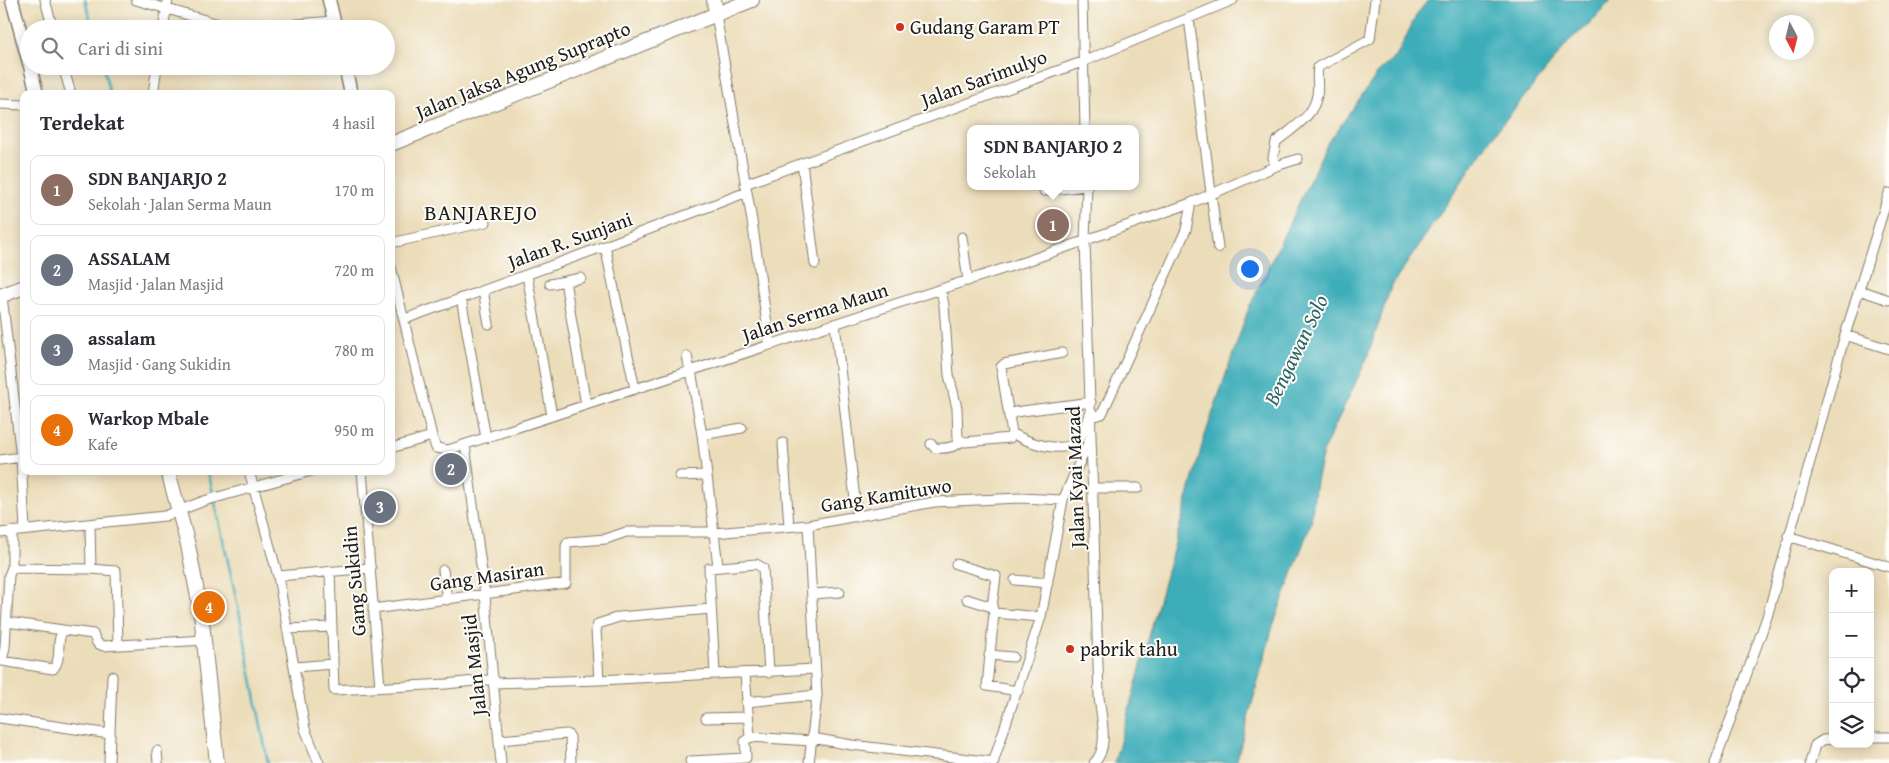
<!DOCTYPE html>
<html lang="id">
<meta charset="utf-8">
<style>
body{margin:0;font-family:"Gentium Book Plus",serif;background:#f7f7f7;color:#2b2b33}
.controls{position:absolute;right:15px;bottom:15px;display:grid;overflow:hidden;border-radius:10px;box-shadow:0 2px 12px #0003}
.controls button{width:45px;height:45px;display:grid;place-items:center;padding:0;border:0;border-bottom:1px solid #e1e1e2;background:#fff;color:#2b2b33;font:25px sans-serif}
.compass{position:absolute;left:1769px;top:15px;width:45px;height:45px;border-radius:50%;background:#fff;box-shadow:0 2px 12px #0003;rotate:173deg}
.you{position:absolute;left:1249px;top:268px;width:18px;height:18px;margin:-12px;border:4px solid #fff;border-radius:50%;background:#1a73e8;box-shadow:0 0 0 8px #1a73e833}
.badge{display:grid;place-items:center;width:32px;height:32px;border-radius:50%;background:#0f766e;color:#fff;font-size:16px;font-weight:700}
.pin{position:absolute;translate:-50% -50%;border:2px solid #fff;box-shadow:0 1px 5px #0006}
.popup{position:absolute;left:967px;top:125px;width:172px;height:65px;box-sizing:border-box;display:grid;place-content:center;border-radius:10px;background:#fff;filter:drop-shadow(0 1px 4px #0005);font-size:16px;white-space:nowrap;color:#7c7c81}
.popup b{font-size:19px;color:#2b2b33}
.popup::after{content:'';position:absolute;left:50%;top:100%;margin-left:-10px;border:10px solid transparent;border-top-color:#fff}
.list{margin:0;padding:0;list-style:none}
h2{display:flex;justify-content:space-between;align-items:center;height:65px;margin:0;padding:0 20px;font-size:21px}
h2 small{font-size:16px;font-weight:400;color:#7c7c81}
.list li{display:grid;grid-template-columns:32px 1fr auto;gap:15px;align-items:center;box-sizing:border-box;height:70px;margin:0 10px 10px;padding:0 10px;border:1px solid #e1e1e2;border-radius:10px}
.list b{display:block;font-size:19px;white-space:nowrap}
.list p{margin:0;font-size:16px;white-space:nowrap;color:#7c7c81}
.list em{font-size:16px;font-style:normal;color:#7c7c81}
.icon{flex:none;width:28px;height:28px;fill:none;stroke:currentColor;stroke-width:2;stroke-linecap:round;stroke-linejoin:round}
.map{position:relative;flex:none;width:1889px;height:763px;overflow:hidden}
.search{position:absolute;background:#fff;box-shadow:0 2px 12px #0003;left:20px;top:20px;width:375px;height:55px;display:flex;align-items:center;gap:12px;box-sizing:border-box;padding:0 18px;border-radius:28px;color:#7c7c81;font-size:19px}
.panel{position:absolute;background:#fff;box-shadow:0 2px 12px #0003;left:20px;top:90px;width:375px;height:385px;border-radius:10px}
.map>svg:first-child{display:block}
.water{fill:#3dadb9;stroke:#2c646a}
.lines{fill:none;stroke-linecap:round;stroke-linejoin:round}
.stream{stroke:#3dadb9;stroke-width:2.5}
.minor-casing{stroke:#847c6b;stroke-width:11}
.secondary-casing{stroke:#847c6b;stroke-width:15}
.primary-casing{stroke:#847c6b;stroke-width:16}
.minor{stroke:#fff;stroke-width:9}
.secondary{stroke:#fff;stroke-width:12}
.primary{stroke:#fff;stroke-width:14}
.poi-dot{fill:#c8321e;stroke:#fdfcf7;stroke-width:2}
.labels{text-anchor:middle;stroke-width:4;stroke-linejoin:round;paint-order:stroke}
.poi-label{font-size:20px;fill:#1c1c1c;stroke:#fdfcf7;text-anchor:start}
.street-label{font-size:20px;fill:#1c1c1c;stroke:#fdfcf7}
.water-label{font-size:21px;font-style:italic;fill:#2c646a;stroke:#fdfcf7}
.quarter-label{font-size:22px;letter-spacing:1px;fill:#1c1c1c;stroke:#fdfcf7}
</style>
<div class="map">
<svg width="1889" height="763" viewBox="0 0 1889 763">
<rect width="100%" height="100%" fill="#fdfcf7"/>
<filter id="ink" filterUnits="userSpaceOnUse"><feTurbulence type="fractalNoise" baseFrequency=".02" numOctaves="2"/><feDisplacementMap in="SourceGraphic" scale="10" xChannelSelector="R" yChannelSelector="G"/><feConvolveMatrix kernelMatrix="1 2 1 2 8 2 1 2 1" color-interpolation-filters="sRGB"/></filter>
<filter id="wash" filterUnits="userSpaceOnUse"><feTurbulence type="fractalNoise" baseFrequency=".0096" numOctaves="4" result="noise"/><feDisplacementMap in="SourceGraphic" scale="20" xChannelSelector="R" yChannelSelector="G"/><feGaussianBlur stdDeviation="1.12" result="paint"/><feColorMatrix in="noise" values="0 0 0 0 0 0 0 0 0 0 0 0 0 0 0 0 0 1.4 0 .05"/><feComposite in="paint" operator="in"/></filter>
<g filter="url(#wash)">
<rect width="100%" height="100%" fill="#ecddba"/>
<path class="water" d="M1429 0H1611L1588 26 1572 38 1491 138 1391 287 1366 361 1324 449 1316 481 1311 523 1273 626 1236 763H1114L1204 438 1248 310 1326 146 1380 70 1396 57 1418 12Z"/>
<g class="lines">
<path class="stream" d="M85 0 93 29
M103 66 110 94
M208 471 240 616 268 763"/>
</g>
</g>
<g filter="url(#ink)">
<g class="lines">
<defs>
<path id="minor" d="M45 0 53 29
M136 0 236 29
M1082 0 1085 129
M716 15 752 221 770 344
M1189 18 1218 248
M163 29 168 0
M293 29 296 24 334 21
M63 66 71 94
M153 94 157 66
M0 104 24 105
M802 163 815 264
M1276 166 1298 159
M745 184 1082 62 1233 0
M1087 186 1085 240 1099 697C1101 717 1110 748 1094 763
M1044 191 1085 186
M962 237 968 281
M391 243 486 222
M605 246 635 389
M391 267 432 436 436 448 448 450 1030 260 1191 203 1276 166 1273 158 1276 142C1291 129 1314 117 1317 95 1319 86 1316 76 1318 67L1370 39 1375 0
M527 275 552 416
M565 281 586 405
M550 284 581 278
M483 290 489 324
M941 290 944 305 949 375 957 408 958 439 965 442 1010 438 1012 433 1009 416 1015 412 1091 402
M1859 290 1889 300
M2 296 21 457 25 529
M461 298 486 438
M405 319 605 246 747 192
M835 324 857 517
M1845 335 1889 349
M687 356 690 371
M691 370 702 435 718 566
M1092 413 1094 416 1102 414 1186 230 1191 203
M1009 416 1001 367 1004 364 1062 353
M1012 433C1027 442 1064 456 1078 440 1085 433 1087 419 1090 411
M702 435 742 428
M783 443 789 526
M931 444 935 448C945 449 953 448 961 442
M465 445 485 595 501 763
M391 448 432 436
M0 460 21 457
M249 471 278 576 305 729 319 763
M362 471 380 687
M680 476 707 475
M1093 488H1138
M808 525 817 695 809 763
M12 531V568L9 575 5 647 2 661 53 669C63 659 55 641 63 630L93 634 97 643 103 646 205 640
M0 533 165 516 204 501 311 471
M714 533 808 525 934 502 1020 498 1063 500
M1788 536 1889 567
M956 564 996 576 992 607
M12 568 91 569 90 525
M91 569 116 571 118 644
M443 570 447 600
M330 571 334 690 446 684 494 679
M278 576 371 568
M1015 580 1048 583
M813 594 840 592
M967 599 992 607 994 613 987 686 1018 691
M373 609 566 583V546L568 542 606 539 626 532H714
M994 613 1041 617
M7 622 63 630
M287 629 332 627
M989 655 1013 657
M294 667 333 664
M715 673 709 568 756 564 763 568 769 673
M745 674 750 737
M599 680 815 669
M494 683 599 680 596 630 598 624 619 617 711 609
M746 702 817 695
M0 718 110 734 109 763
M706 718 747 717
M110 734 112 676
M1870 737H1889
M812 738 852 745 994 762
M500 740 567 734 570 737 571 763
M157 751 158 763
M690 761 746 758 745 741 750 737 812 741
M993 763 1041 617 1063 500 1091 436
M1715 763 1767 617 1845 335 1889 193
M1810 763 1815 745 1823 740 1833 739"/>
<path id="secondary" d="M12 0 29 63
M329 0 336 29
M30 66 37 94
M345 66 351 94"/>
<path id="primary" d="M714 0 716 15
M391 144 752 0
M0 296 24 287
M168 471 188 545 201 613 217 763"/>
</defs>
<use href="#minor" class="minor-casing"/>
<use href="#secondary" class="secondary-casing"/>
<use href="#primary" class="primary-casing"/>
<use href="#minor" class="minor"/>
<use href="#secondary" class="secondary"/>
<use href="#primary" class="primary"/>
</g>
</g>
<g class="poi-dot">
<circle cx="900" cy="27" r="5"/>
<circle cx="1070" cy="649" r="5"/>
</g>
<g class="labels">
<g class="poi-label">
<text x="910" y="34">Gudang Garam PT</text>
<text x="1080" y="656">pabrik tahu</text>
</g>
<g class="street-label">
<text transform="translate(523 70) rotate(-22)" y="7">Jalan Jaksa Agung Suprapto</text>
<text transform="translate(984 78) rotate(-20)" y="7">Jalan Sarimulyo</text>
<text transform="translate(570 240) rotate(-20)" y="7">Jalan R. Sunjani</text>
<text transform="translate(815 312) rotate(-18)" y="7">Jalan Serma Maun</text>
<text transform="translate(1075 477) rotate(-92)" y="7">Jalan Kyai Mazad</text>
<text transform="translate(886 495) rotate(-9)" y="7">Gang Kamituwo</text>
<text transform="translate(487 576) rotate(-8)" y="7">Gang Masiran</text>
<text transform="translate(354 581) rotate(-95)" y="7">Gang Sukidin</text>
<text transform="translate(474 665) rotate(-96)" y="7">Jalan Masjid</text>
</g>
<g class="water-label">
<text transform="translate(1296 350) rotate(-64)" y="7">Bengawan Solo</text>
</g>
<g class="quarter-label">
<text x="481" y="220">BANJAREJO</text>
</g>
</g>
</svg>
<div class="controls">
<button>+</button>
<button>−</button>
<button><svg class="icon" aria-label="locate" viewBox="0 0 24 24"><circle cx="12" cy="12" r="6"/><path d="M12 2v4M12 18v4M2 12h4M18 12h4"/></svg></button>
<button><svg class="icon" aria-label="layers" viewBox="0 0 24 24"><path d="M12 4l9 5-9 5-9-5zM3 14l9 5 9-5"/></svg></button>
</div>
<svg class="compass" viewBox="-18 -18 36 36"><path d="M0-13l5 13h-10z" fill="#e53935"/><path d="M0 13l5-13h-10z" fill="#7c7c81"/></svg>
<div class="you"></div>
<div class="pin badge" style="left:1053px;top:225px;background:#8d6e63">1</div>
<div class="popup"><b>SDN BANJARJO 2</b>Sekolah</div>
<div class="pin badge" style="left:451px;top:469px;background:#6b7280">2</div>
<div class="pin badge" style="left:380px;top:507px;background:#6b7280">3</div>
<div class="pin badge" style="left:209px;top:607px;background:#e8710a">4</div>
<div class="search"><svg class="icon" aria-label="search" viewBox="0 0 24 24"><circle cx="10" cy="10" r="6"/><path d="M15 15l6 6"/></svg>Cari di sini</div>
<section class="panel">
<h2>Terdekat<small>4 hasil</small></h2>
<ul class="list">
<li><span class="badge" style="background:#8d6e63">1</span><div><b>SDN BANJARJO 2</b><p>Sekolah · Jalan Serma Maun</p></div><em>170 m</em></li>
<li><span class="badge" style="background:#6b7280">2</span><div><b>ASSALAM</b><p>Masjid · Jalan Masjid</p></div><em>720 m</em></li>
<li><span class="badge" style="background:#6b7280">3</span><div><b>assalam</b><p>Masjid · Gang Sukidin</p></div><em>780 m</em></li>
<li><span class="badge" style="background:#e8710a">4</span><div><b>Warkop Mbale</b><p>Kafe</p></div><em>950 m</em></li>
</ul>
</section>
</div>
